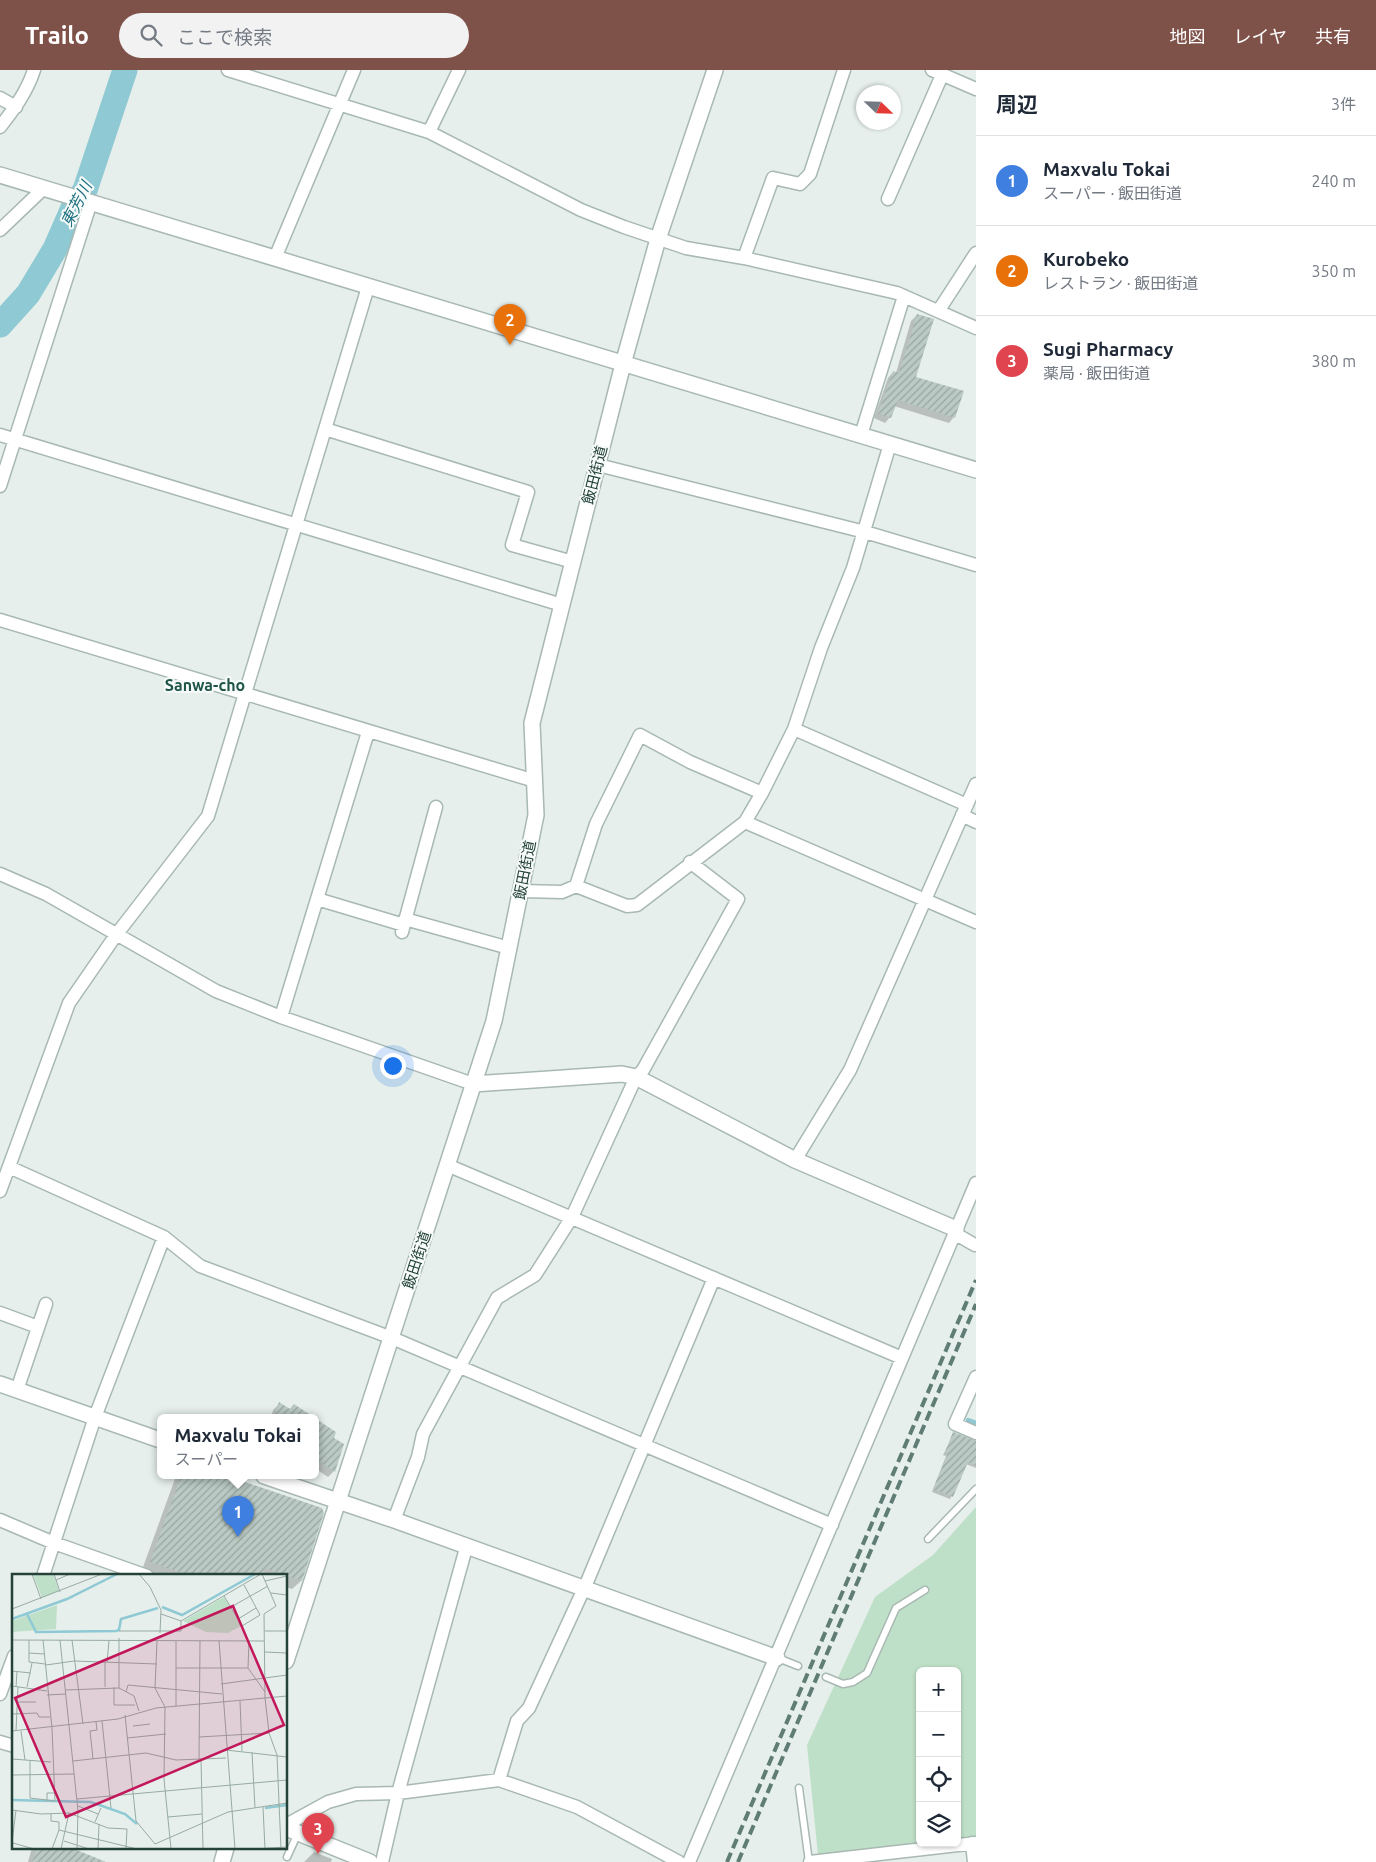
<!DOCTYPE html>
<html lang="ja">
<meta charset="utf-8">
<style>
body{margin:0;font-family:Ubuntu,"Noto Sans JP",sans-serif;background:#f2f2f3;color:#1f2937}
.controls{position:absolute;right:15px;bottom:15px;display:grid;overflow:hidden;border-radius:8px;box-shadow:0 1px 4px #0004}
.controls button{width:45px;height:45px;display:grid;place-items:center;padding:0;border:0;border-bottom:1px solid #e0e1e3;background:#fff;color:#1f2937;font:25px sans-serif}
.compass{position:absolute;left:856px;top:15px;width:45px;height:45px;border-radius:50%;background:#fff;box-shadow:0 1px 4px #0004;rotate:113deg}
.you{position:absolute;left:392px;top:995px;width:18px;height:18px;margin:-12px;border:4px solid #fff;border-radius:50%;background:#1a73e8;box-shadow:0 0 0 8px #1a73e833}
.badge{display:grid;place-items:center;width:32px;height:32px;border-radius:50%;background:#7f5249;color:#fff;font-size:16px;font-weight:700}
.pin{position:absolute;translate:-50% -41px;filter:drop-shadow(0 1px 2px #0008)}
.pin::after{content:'';position:absolute;top:26px;width:18px;height:15px;background:inherit;clip-path:polygon(0 0,100% 0,50% 100%)}
.popup{position:absolute;left:157px;top:1344px;width:162px;height:65px;box-sizing:border-box;display:grid;place-content:center;border-radius:8px;background:#fff;filter:drop-shadow(0 1px 4px #0005);font-size:16px;white-space:nowrap;color:#747a83}
.popup b{font-size:19px;color:#1f2937}
.popup::after{content:'';position:absolute;left:50%;top:100%;margin-left:-10px;border:10px solid transparent;border-top-color:#fff}
.list{margin:0;padding:0;list-style:none}
h2{display:flex;justify-content:space-between;align-items:center;height:65px;margin:0;padding:0 20px;font-size:21px}
h2 small{font-size:16px;font-weight:400;color:#747a83}
.list li{display:grid;grid-template-columns:32px 1fr auto;gap:15px;align-items:center;box-sizing:border-box;height:90px;padding:0 20px;border-top:1px solid #e0e1e3}
.list b{display:block;font-size:19px;white-space:nowrap}
.list p{margin:0;font-size:16px;white-space:nowrap;color:#747a83}
.list em{font-size:16px;font-style:normal;color:#747a83}
.icon{flex:none;width:28px;height:28px;fill:none;stroke:currentColor;stroke-width:2;stroke-linecap:round;stroke-linejoin:round}
.map{position:relative;flex:none;width:976px;height:1792px;overflow:hidden}
header{display:flex;align-items:center;gap:30px;box-sizing:border-box;height:70px;padding:0 25px;background:#7f5249;color:#fff}
header strong{font-size:24px}
nav{display:flex;gap:28px;margin-inline-start:auto;font-size:18px}
.search{width:350px;height:45px;background:#f2f2f3;display:flex;align-items:center;gap:12px;box-sizing:border-box;padding:0 18px;border-radius:28px;color:#747a83;font-size:19px}
main{display:flex}
aside{flex:1;background:#fff}
.map>svg:first-child{display:block}
.green{fill:#bfe0c8}
.shadow{fill:#0003}
.lines{fill:none;stroke-linecap:round;stroke-linejoin:round}
.stream{stroke:#8ec9d4;stroke-width:4.5}
.river{stroke:#8ec9d4;stroke-width:25}
.building{fill:url(#building-hatch)}
.service-casing{stroke:#a8b8b2;stroke-width:9}
.minor-casing{stroke:#a8b8b2;stroke-width:15}
.tertiary-casing{stroke:#a8b8b2;stroke-width:18}
.service{stroke:#fff;stroke-width:6}
.minor{stroke:#fff;stroke-width:12}
.tertiary{stroke:#fff;stroke-width:15}
.rail{stroke:#5f7d75;stroke-width:4;stroke-dasharray:10 5;stroke-linecap:butt}
.labels{text-anchor:middle;stroke-width:4;stroke-linejoin:round;paint-order:stroke}
.street-label{font-size:15px;fill:#24423a;stroke:#f7fbf9}
.water-label{font-size:16px;font-style:italic;fill:#1c6f80;stroke:#f7fbf9}
.neighbourhood-label{font-size:16px;font-weight:bold;fill:#1f5548;stroke:#f7fbf9}
.inset-river{fill:none;stroke:#8ec9d4;stroke-width:2.5}
.inset-road{fill:none;stroke:#98aaa4;stroke-width:1}
.view{fill:#c2185b;fill-opacity:0.15;stroke:#c2185b;stroke-width:2.5}
.inset-edge{fill:none;stroke:#24423a;stroke-width:2.5}
</style>
<header>
<strong>Trailo</strong>
<div class="search"><svg class="icon" aria-label="search" viewBox="0 0 24 24"><circle cx="10" cy="10" r="6"/><path d="M15 15l6 6"/></svg>ここで検索</div>
<nav><a>地図</a><a>レイヤ</a><a>共有</a></nav>
</header>
<main>
<div class="map">
<svg width="976" height="1792" viewBox="0 0 976 1792">
<defs>
<pattern id="building-hatch" width="6" height="6" patternUnits="userSpaceOnUse" patternTransform="scale(1.25)"><rect width="6" height="6" fill="#bbcac4"/><path d="M-1 1l2-2M0 6l6-6M5 7l2-2" fill="none" stroke="#98a6a0"/></pattern>
</defs>
<rect width="100%" height="100%" fill="#e6efeb"/>
<path class="green" d="M976 1437V1766L957 1768V1601H920V1773L818 1785 807 1675 875 1527 933 1485Z"/>
<path class="shadow" d="M917 245 915 308 954 347 949 353 894 336 890 347 885 353 874 348 888 308 893 302 896 303 911 251Z
M279 1334 289 1340 294 1336 312 1348H271L273 1340Z
M316 1350 334 1363 332 1368 334 1401 328 1407 316 1399Z
M954 1364 976 1371V1398L966 1394 950 1429 932 1422 946 1386 943 1385Z
M176 1406H225L321 1439 323 1443 301 1511 292 1519 286 1517V1506H158L142 1500Z
M32 1778H68L86 1792H28Z
M314 1782 332 1789 331 1792H304Z"/>
<g class="lines">
<path class="stream" d="M968 1350 976 1353"/>
<path class="river" d="M0 255 28 224 55 179 73 138 85 120 125 0"/>
</g>
<path class="building" d="M917 244 934 249 916 307 964 321 955 348 898 330 891 348 878 343 893 301 899 303Z
M279 1332 290 1339 294 1334 315 1348H274Z
M316 1349 336 1362 334 1368 344 1374 335 1402 316 1389Z
M953 1362 976 1371V1395L968 1392 953 1427 933 1419 948 1383 945 1382Z
M181 1406H227L322 1438 324 1443 302 1511 265 1498 262 1506H191L150 1492Z
M37 1778H72L106 1792H32Z"/>
<g class="lines">
<defs>
<path id="service" d="M928 1469 976 1419
M778 1588 798 1596
M826 1607 843 1614 853 1612 867 1603 896 1538 925 1520
M799 1718 809 1792
M287 1787 298 1763"/>
<path id="minor" d="M228 0 429 62 581 140 624 157 686 178 744 188 897 223 976 258
M932 0 976 19
M0 28 16 37
M0 57C14 39 27 22 34 0
M429 62 459 0
M888 129 942 5
M0 160 44 118
M275 188 354 0
M744 188 773 108 800 114 810 104 844 0
M939 240 976 183
M325 359 528 422 512 475 573 492
M0 365 562 535
M861 365 904 226
M598 395 865 462 976 495
M0 416 91 132
M0 550 535 711
M794 659 967 735
M962 745 976 752
M745 752 976 852
M0 804 46 824 216 921 281 947 473 1014
M576 816 596 754 640 665 690 692 762 723
M521 821 562 822 576 816 627 836 637 835 745 752 762 723 794 659 821 578 853 498 890 374
M317 829 404 855
M405 849 509 878
M402 862 436 737
M281 947 368 662
M795 1090 850 1000 976 714
M447 1095 902 1288
M9 1097 164 1167 200 1196 392 1268 832 1455
M0 1121 69 933 116 865 208 746 368 217
M954 1163 975 1175
M0 1243 38 1257
M976 1307 955 1354 976 1363
M17 1320 46 1234
M0 1450 54 1473 147 1506
M394 1450 418 1387 423 1364 497 1228 535 1205 572 1147 636 1007 643 1000 738 829 690 792
M43 1506 95 1347 164 1167
M0 1624 14 1586
M0 1672 14 1676
M499 1710 517 1651 529 1638 587 1512 714 1208
M286 1755 328 1732 356 1724 398 1723 499 1710 577 1737 679 1792
M972 1773 974 1792
M382 1792 398 1723 466 1478
M689 1792 976 1113
M810 1792 976 1773"/>
<path id="tertiary" d="M0 105 976 400
M473 1014 622 1004 636 1007 795 1090 956 1159
M0 1314 160 1370
M264 1406 394 1450 777 1588
M286 1591 494 951 536 745 532 653 623 294 658 169 715 0
M286 1758 370 1792
M222 1792 226 1778"/>
</defs>
<use href="#service" class="service-casing"/>
<use href="#minor" class="minor-casing"/>
<use href="#tertiary" class="tertiary-casing"/>
<use href="#service" class="service"/>
<use href="#minor" class="minor"/>
<use href="#tertiary" class="tertiary"/>
<path class="rail" d="M727 1792 976 1210
M738 1792 976 1234"/>
</g>
<g class="labels">
<g class="street-label">
<text transform="translate(595 405) rotate(-76)" y="5">飯田街道</text>
<text transform="translate(525 800) rotate(-79)" y="5">飯田街道</text>
<text transform="translate(417 1190) rotate(-72)" y="5">飯田街道</text>
</g>
<g class="water-label">
<text transform="translate(76 134) rotate(-63)" y="6">東芳川</text>
</g>
<g class="neighbourhood-label">
<text x="205" y="621">Sanwa-cho</text>
</g>
</g>
<g transform="translate(12 1504)">
<rect width="275" height="275" fill="#e6efeb"/>
<path d="M45 31 44 55 0 58V47Z" fill="#bfe0c8"/>
<path d="M21 0H41L47 17 30 24ZM212 23 229 52 216 59 194 58 171 47Z" fill="#bfe0c8"/>
<path class="inset-river" d="M150 33 170 41 243 0M15 40 24 58 104 57 107 56 109 45 146 34M0 45 55 25 105 0M0 226 79 228 113 240 125 250M253 234 275 231"/>
<path class="inset-road" d="M20 0 29 25M42 0 48 18M127 0 138 13 149 36 148 59M250 0 264 32 252 40 253 124 257 159 265 181 269 275M44 6 58 0M253 7 275 2M259 19 275 21M212 22 230 52 248 41 232 11M219 33 256 12M0 35 90 0M149 40 169 47M226 45 244 34M169 47 249 0M107 57H169V47M253 57H275M0 66 252 67M17 66V88L33 90M48 66 66 237 65 275M60 66 71 150M145 67 143 114 153 133 152 205 159 275M164 67V132M207 67 223 275M237 67 236 94 253 118M253 78 275 79M17 79 32 80M95 88 97 67M34 91 62 87 145 90M164 94H236M0 97 19 99M209 110 275 101M0 112 35 117M4 113 5 97M15 113 20 89M93 113V88M102 113V131H123M107 114V64M53 116 107 114 122 122 127 137M114 118 116 111 210 120M35 121 54 120M228 127 230 177M6 128H24M0 140 25 139 27 143H38M113 141 124 247 143 270 216 238 275 229M90 147 99 234M121 152 138 150M0 157 106 145 144 134 275 122M4 157 6 113M9 157 13 186M187 163 257 159M115 164 154 160M214 176 275 183M240 178 243 234M0 185 39 188M81 185 78 157 85 156 84 148M187 185 188 67M189 185 191 275M18 187V224L43 227 40 154 31 66M61 187 134 179 164 186 214 184M0 201 62 200M65 225 275 206M35 227V219H42M66 232 86 240M251 233 253 275M0 236 29 240 57 239 96 254 115 255 114 275M39 240V247L47 248V256L125 275M156 243 190 240M83 248 89 234M52 267 77 275M0 268 4 236M1 269 22 275M40 275 47 256M49 275 57 239M86 275 87 250M242 275 275 273"/>
<path class="view" d="M221 32 272 151 54 243 3 124Z"/>
<rect width="275" height="275" class="inset-edge"/>
</g>
</svg>
<div class="controls">
<button>+</button>
<button>−</button>
<button><svg class="icon" aria-label="locate" viewBox="0 0 24 24"><circle cx="12" cy="12" r="6"/><path d="M12 2v4M12 18v4M2 12h4M18 12h4"/></svg></button>
<button><svg class="icon" aria-label="layers" viewBox="0 0 24 24"><path d="M12 4l9 5-9 5-9-5zM3 14l9 5 9-5"/></svg></button>
</div>
<svg class="compass" viewBox="-18 -18 36 36"><path d="M0-13l5 13h-10z" fill="#e53935"/><path d="M0 13l5-13h-10z" fill="#747a83"/></svg>
<div class="you"></div>
<div class="pin badge" style="left:238px;top:1467px;background:#3f7fe0">1</div>
<div class="popup"><b>Maxvalu Tokai</b>スーパー</div>
<div class="pin badge" style="left:510px;top:275px;background:#e8710a">2</div>
<div class="pin badge" style="left:318px;top:1784px;background:#e0444e">3</div>
</div>
<aside>
<h2>周辺<small>3件</small></h2>
<ul class="list">
<li><span class="badge" style="background:#3f7fe0">1</span><div><b>Maxvalu Tokai</b><p>スーパー · 飯田街道</p></div><em>240 m</em></li>
<li><span class="badge" style="background:#e8710a">2</span><div><b>Kurobeko</b><p>レストラン · 飯田街道</p></div><em>350 m</em></li>
<li><span class="badge" style="background:#e0444e">3</span><div><b>Sugi Pharmacy</b><p>薬局 · 飯田街道</p></div><em>380 m</em></li>
</ul>
</aside>
</main>
